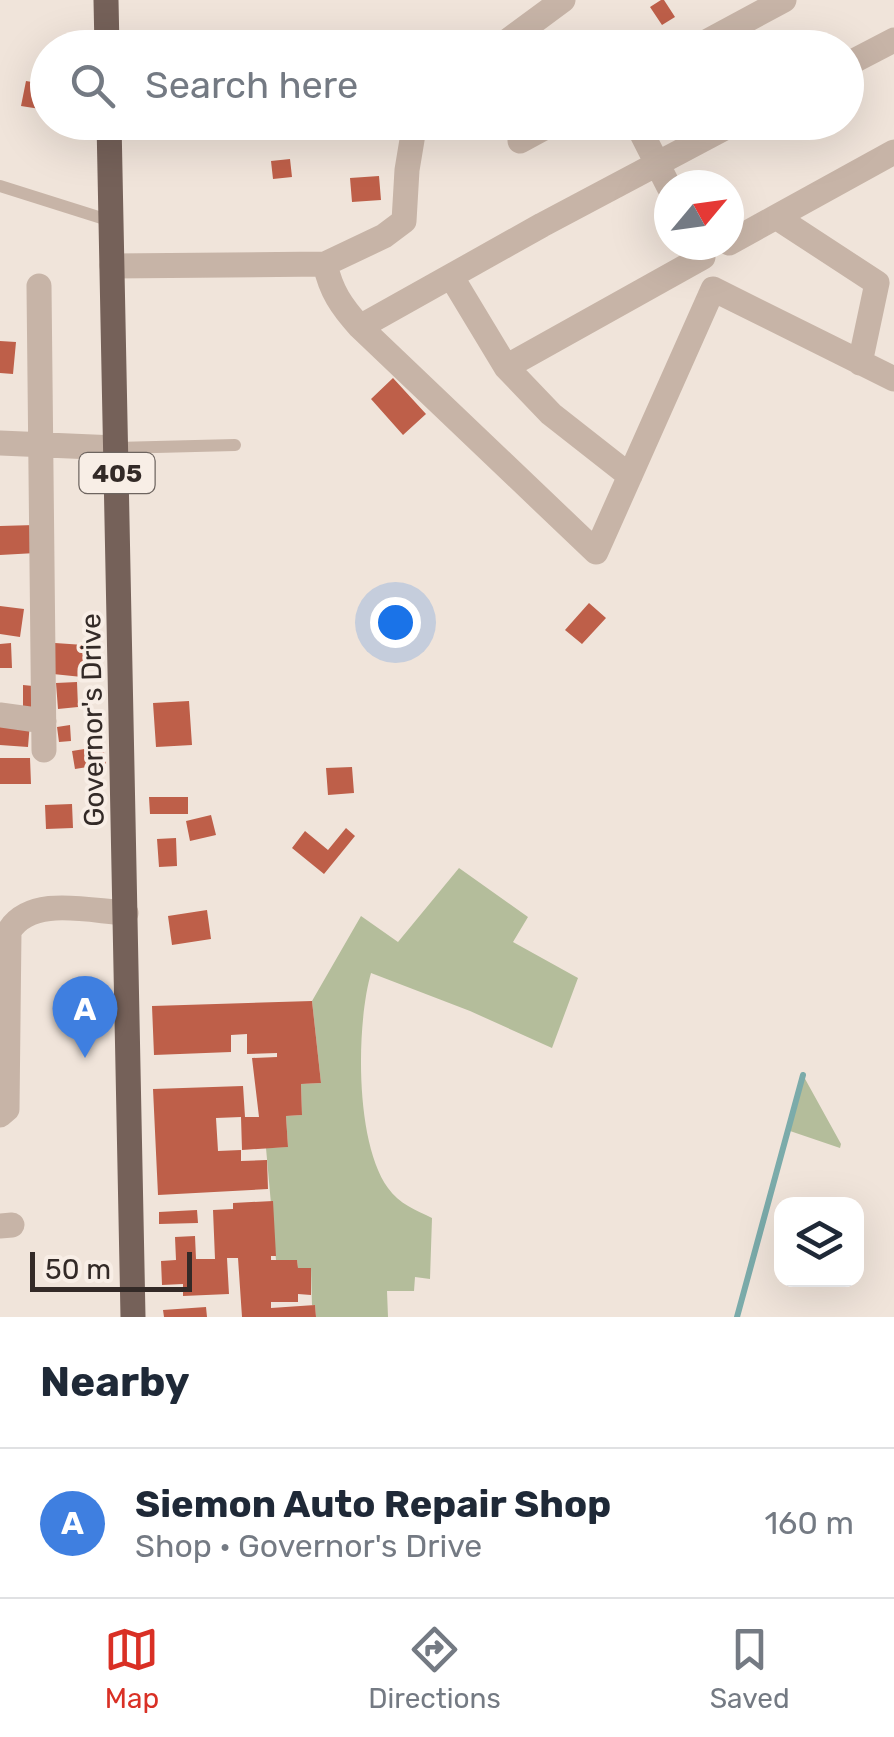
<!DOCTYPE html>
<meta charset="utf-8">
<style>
body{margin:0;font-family:Rubik,sans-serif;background:#f6f6f7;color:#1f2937}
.controls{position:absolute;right:30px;bottom:30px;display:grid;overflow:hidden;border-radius:20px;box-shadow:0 10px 40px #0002}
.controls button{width:90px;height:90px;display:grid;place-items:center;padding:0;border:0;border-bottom:2px solid #e0e1e3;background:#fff;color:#1f2937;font:50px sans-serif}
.compass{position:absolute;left:654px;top:170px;width:90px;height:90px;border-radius:50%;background:#fff;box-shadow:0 10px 40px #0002;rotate:61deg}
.scale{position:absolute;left:30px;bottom:25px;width:162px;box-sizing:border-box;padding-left:10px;border:5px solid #332a27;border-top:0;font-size:28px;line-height:35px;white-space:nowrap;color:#332a27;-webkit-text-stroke:8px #f8eee6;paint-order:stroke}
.you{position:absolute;left:395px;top:622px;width:35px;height:35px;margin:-25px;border:8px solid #fff;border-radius:50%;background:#1a73e8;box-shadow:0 0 0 15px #1a73e833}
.badge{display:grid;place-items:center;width:65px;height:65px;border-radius:50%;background:#d93025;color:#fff;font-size:32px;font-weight:700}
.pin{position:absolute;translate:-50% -82px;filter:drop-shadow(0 2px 5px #0008)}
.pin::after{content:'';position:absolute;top:52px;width:35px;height:30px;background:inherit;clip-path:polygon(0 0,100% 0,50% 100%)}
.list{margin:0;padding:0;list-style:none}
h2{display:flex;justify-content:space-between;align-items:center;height:130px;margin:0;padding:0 40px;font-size:42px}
h2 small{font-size:32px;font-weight:400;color:#747a83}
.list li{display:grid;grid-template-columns:65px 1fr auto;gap:30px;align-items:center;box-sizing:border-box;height:150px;padding:0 40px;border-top:2px solid #e0e1e3}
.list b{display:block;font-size:38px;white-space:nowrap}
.list p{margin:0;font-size:32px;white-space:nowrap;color:#747a83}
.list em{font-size:32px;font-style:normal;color:#747a83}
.icon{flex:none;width:55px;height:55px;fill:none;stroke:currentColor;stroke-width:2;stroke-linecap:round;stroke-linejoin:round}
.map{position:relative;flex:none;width:894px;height:1317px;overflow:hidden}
.search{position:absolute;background:#fff;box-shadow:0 10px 40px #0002;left:30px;right:30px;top:30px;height:110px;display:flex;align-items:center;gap:25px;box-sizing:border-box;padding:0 35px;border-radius:55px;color:#747a83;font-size:38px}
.sheet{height:280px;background:#fff}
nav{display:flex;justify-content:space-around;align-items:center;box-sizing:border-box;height:140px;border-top:2px solid #e0e1e3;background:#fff;font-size:28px;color:#747a83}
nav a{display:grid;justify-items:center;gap:5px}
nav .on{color:#d93025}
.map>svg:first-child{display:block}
.green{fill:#b4bd9b}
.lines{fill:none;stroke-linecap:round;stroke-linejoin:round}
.stream{stroke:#7babaa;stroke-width:6}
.building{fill:#be5f49}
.service{stroke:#c7b4a7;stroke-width:12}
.minor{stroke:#c7b4a7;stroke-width:25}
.primary{stroke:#756159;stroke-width:25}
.labels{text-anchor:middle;stroke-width:8;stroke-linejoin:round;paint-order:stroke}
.shield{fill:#f8eee6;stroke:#6e6560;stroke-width:2.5}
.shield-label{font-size:25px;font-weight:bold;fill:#332a27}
.street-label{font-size:28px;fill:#332a27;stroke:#f8eee6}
</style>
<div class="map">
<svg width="894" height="1317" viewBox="0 0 894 1317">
<rect width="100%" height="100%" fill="#f0e4da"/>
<path class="green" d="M459 868 528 917 513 942 578 978 552 1048 470 1011 371 973C356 1026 355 1142 388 1188 399 1204 416 1210 432 1218L430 1279 415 1277 414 1291H387L388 1317H316L315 1305H312L311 1269 298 1268 297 1260H276L266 1148 288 1147 286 1116 302 1115 301 1084 321 1083 312 1001 361 916 398 942Z
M804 1077 841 1144 840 1148 790 1131Z"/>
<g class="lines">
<path class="stream" d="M737 1317 803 1075"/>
</g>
<path class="building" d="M661 0H664L675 17 662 25 650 7Z
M26 81 44 84 40 109 21 106Z
M437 122H460V132L436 131Z
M290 159 292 177 273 179 271 161Z
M379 176 381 200 352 202 350 178Z
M0 341 16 342 13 374 0 373Z
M393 378 426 414 403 435 371 399Z
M35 525 36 553 0 555V526Z
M589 603 606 618 582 644 565 630Z
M0 606 24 609 20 637 0 634Z
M11 643 12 668H0V644Z
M55 643 84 645 82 677 53 674Z
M77 682 78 707 58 709 56 683Z
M23 685 33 686 32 707H23Z
M189 701 192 745 156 747 153 703Z
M0 720 30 722 28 747 0 745Z
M70 725 71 741 59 742 57 727Z
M103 746 106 764 75 769 72 751Z
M0 758H30L31 784H0Z
M352 767 354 793 328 795 326 768Z
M149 797H188V814H150Z
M72 804 73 828 46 829 45 805Z
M211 815 216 835 190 841 186 821Z
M346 828 355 836 324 874 292 848 305 831 328 850Z
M176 838 177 866 159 867 157 839Z
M207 910 211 939 172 945 168 916Z
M312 1001 321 1083 301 1084 302 1115 286 1116 288 1147 242 1150 241 1117 216 1118 218 1151 241 1150V1161L267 1160 268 1189 158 1195 153 1089 243 1086 245 1117H259L252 1058 277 1057V1053L247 1054V1034L231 1035V1052L154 1055 152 1006Z
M273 1201 276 1256H271V1260H297L298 1268H311V1295L298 1294V1302H271V1308L315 1305 316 1317H242L238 1258H227L229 1294 183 1296V1284L162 1285 161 1261 176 1260 175 1237 195 1236 196 1259H215L213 1210 233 1209V1203Z
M197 1210 198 1223 159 1224V1212Z
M206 1307 207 1317H164L163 1310Z"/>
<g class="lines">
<path class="service" d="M0 186 111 221
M116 448 235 445"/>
<path class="minor" d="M498 48 563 0
M695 48 784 0
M846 65 894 40
M636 122 669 187
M520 141 555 122
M776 217 894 152
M729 243 776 217 877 283 860 363
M325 264 384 236 404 221 407 170 415 122
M112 266 325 264C331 291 341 306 360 327L596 552 713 289 894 379
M451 276 506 367 551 414 630 476
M39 286 44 750
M360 327 542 225 736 122
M506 367 703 257 697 245
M0 443 116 448
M0 715 44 721
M0 1115 7 1109 9 931C31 895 89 911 126 913
M0 1226 12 1225"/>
<path class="primary" d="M106 0 107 48
M109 122 133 1317"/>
</g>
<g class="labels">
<rect class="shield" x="79.5" y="453" width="75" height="40" rx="8"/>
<g class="shield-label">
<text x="117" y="482">405</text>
</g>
<g class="street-label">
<text transform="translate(92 720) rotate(-91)" y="10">Governor's Drive</text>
</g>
</g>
</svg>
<div class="controls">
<button><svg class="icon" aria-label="layers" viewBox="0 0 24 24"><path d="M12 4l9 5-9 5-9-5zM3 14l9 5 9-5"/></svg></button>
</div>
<svg class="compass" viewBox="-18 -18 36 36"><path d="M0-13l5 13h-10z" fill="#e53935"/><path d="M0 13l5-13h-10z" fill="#747a83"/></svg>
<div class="scale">50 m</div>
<div class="you"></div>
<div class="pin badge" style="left:85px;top:1058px;background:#3f7fe0">A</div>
<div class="search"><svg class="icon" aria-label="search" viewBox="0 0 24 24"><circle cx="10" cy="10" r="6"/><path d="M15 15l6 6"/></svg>Search here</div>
</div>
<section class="sheet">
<h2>Nearby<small></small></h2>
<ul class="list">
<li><span class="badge" style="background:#3f7fe0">A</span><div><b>Siemon Auto Repair Shop</b><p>Shop · Governor's Drive</p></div><em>160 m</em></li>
</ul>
</section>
<nav>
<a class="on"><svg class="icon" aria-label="map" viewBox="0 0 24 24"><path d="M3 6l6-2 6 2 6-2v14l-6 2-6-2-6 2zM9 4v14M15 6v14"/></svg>Map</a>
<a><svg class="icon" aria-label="directions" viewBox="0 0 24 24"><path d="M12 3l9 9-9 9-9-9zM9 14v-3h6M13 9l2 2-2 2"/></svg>Directions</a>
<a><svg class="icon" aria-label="saved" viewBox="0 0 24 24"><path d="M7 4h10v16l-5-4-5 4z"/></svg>Saved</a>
</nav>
